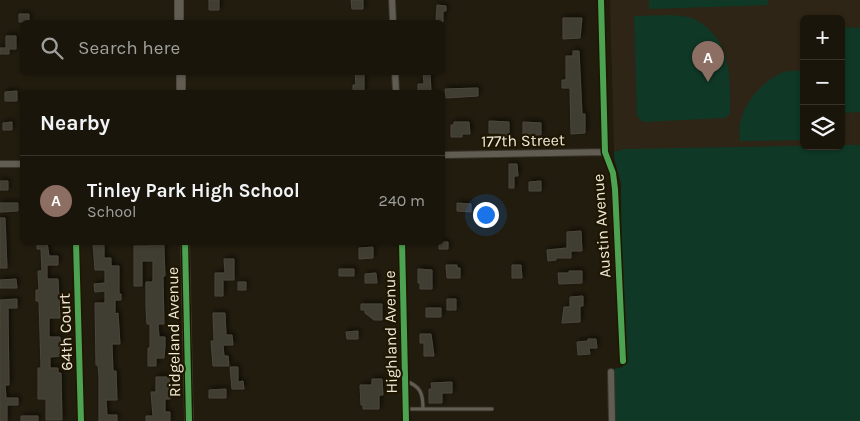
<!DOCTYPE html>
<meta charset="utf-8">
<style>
body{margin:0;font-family:Karla,sans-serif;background:#262218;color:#f1f3f6}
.controls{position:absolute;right:15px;top:15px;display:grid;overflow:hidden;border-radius:8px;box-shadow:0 1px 4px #0004}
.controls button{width:45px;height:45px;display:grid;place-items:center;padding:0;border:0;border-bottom:1px solid #37342b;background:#19150a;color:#f1f3f6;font:25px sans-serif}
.you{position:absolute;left:485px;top:214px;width:18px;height:18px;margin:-12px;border:4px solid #fff;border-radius:50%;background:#1a73e8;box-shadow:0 0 0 8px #1a73e833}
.badge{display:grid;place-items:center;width:32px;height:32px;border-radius:50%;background:#0f766e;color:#fff;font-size:16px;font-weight:700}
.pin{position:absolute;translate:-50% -41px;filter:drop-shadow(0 1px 2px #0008)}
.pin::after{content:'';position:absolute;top:26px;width:18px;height:15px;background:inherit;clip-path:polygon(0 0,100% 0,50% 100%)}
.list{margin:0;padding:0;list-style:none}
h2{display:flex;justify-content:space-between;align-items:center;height:65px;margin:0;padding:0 20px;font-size:21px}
h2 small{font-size:16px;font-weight:400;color:#9f9f9c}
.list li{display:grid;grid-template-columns:32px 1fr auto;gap:15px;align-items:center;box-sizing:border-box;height:90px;padding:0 20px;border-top:1px solid #37342b}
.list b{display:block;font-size:19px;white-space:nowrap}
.list p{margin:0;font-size:16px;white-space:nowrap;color:#9f9f9c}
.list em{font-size:16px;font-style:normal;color:#9f9f9c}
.icon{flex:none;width:28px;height:28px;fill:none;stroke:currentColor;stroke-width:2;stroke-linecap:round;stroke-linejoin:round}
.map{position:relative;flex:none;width:860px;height:421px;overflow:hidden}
.search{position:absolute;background:#19150a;box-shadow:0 1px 4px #0004;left:20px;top:20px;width:425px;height:55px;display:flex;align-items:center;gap:12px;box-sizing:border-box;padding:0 18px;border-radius:8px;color:#9f9f9c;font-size:19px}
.panel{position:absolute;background:#19150a;box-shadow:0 1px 4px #0004;left:20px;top:90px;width:425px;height:155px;border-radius:8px}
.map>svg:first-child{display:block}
.education{fill:#2f2516}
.green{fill:#103826}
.building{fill:#403c31;stroke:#4c473c;filter:url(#shadow)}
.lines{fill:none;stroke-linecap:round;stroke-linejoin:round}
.lane-casing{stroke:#38352b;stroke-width:4.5}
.street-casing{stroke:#38352b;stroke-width:8}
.secondary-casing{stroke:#38352b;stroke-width:10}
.lane{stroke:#625d53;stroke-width:3}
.street{stroke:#625d53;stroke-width:6}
.secondary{stroke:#625d53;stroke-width:9}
.cycleway-casing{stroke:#1f1600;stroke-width:9}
.cycleway{stroke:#4ca352;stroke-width:6}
.labels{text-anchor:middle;stroke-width:4.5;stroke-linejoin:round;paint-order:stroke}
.street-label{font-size:16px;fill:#f0eadb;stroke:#1f1600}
</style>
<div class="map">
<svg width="860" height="421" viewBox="0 0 860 421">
<defs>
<filter id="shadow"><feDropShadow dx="2" dy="-2" stdDeviation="2.5" flood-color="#0009"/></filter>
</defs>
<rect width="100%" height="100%" fill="#211c0e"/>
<path class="education" d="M610 0H860V145H841V19H804V146L614 151Z"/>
<path class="green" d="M649 0H768V5L649 9Z
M673 15C680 16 690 16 696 20 731 38 731 80 730 114L725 118 643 122 637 116 634 16Z
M841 27 860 28V112L841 113Z
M804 70V140L740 141C740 136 739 130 740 125 743 103 763 80 784 72 790 70 798 71 804 70Z
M841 145H860V421H615L614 369 623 367 621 184C619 173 613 160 614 151H621V149Z"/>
<path class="building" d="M209 0H219V10H209Z
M351 0H363V9H352Z
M437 5 446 6V11H443V22H436Z
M19 14H29V22H19Z
M563 18H582L580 38 563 39Z
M6 36H16V49H9V54H0V48H6Z
M573 51H579L582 114H585V133L571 134 570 88H562V80H566V56H573Z
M355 72H364V92H353V85H356Z
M423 72H430L431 92H418V84H424Z
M478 88V96L446 98 445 89Z
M17 91V101H5V92Z
M489 121 509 122V136H501V133H489Z
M12 122V130H3V123Z
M454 122H469L470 134H462V137H451V125H454Z
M523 122 541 123V135H523Z
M509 164H517L518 176H514V188H509Z
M0 181H8V190H0Z
M541 181V191H529V182Z
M0 203H18V211L0 212Z
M457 203 471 204V212L457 211Z
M0 218H5L7 268H0Z
M581 231 582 251H571V258H556V260L548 261 547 250 567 248V232Z
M37 242H47L49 256H58V265H47V279H58L60 318H49V337H60L61 356 50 357V368H58V373H61L62 420H46V399H38V368H41L39 301H36V290H39L38 271H42L41 249H37Z
M93 242H104V258H111V266H119V294H121V300H115V314L118 313 120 344H112L113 371H116L117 400H106L107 415H117V421H99V376L98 365H96L95 303H105V291L95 292 94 284 105 283V270H95Z
M150 242H164V251L165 276H163L164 324H158L159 337H165V346L164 358H156V366H148V348H150V324H147L146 308V282H153V261H142V286H134V246H150Z
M439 242H448V249H439Z
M373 247V258L359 259V248Z
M224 259H234V280H223V296H215V273H225Z
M446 265H457V268H460V278H447Z
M512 265H521L522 278H512Z
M339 269H354V276H339Z
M418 269 432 270V289H420V283H418Z
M569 271H582V283L559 284 558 273H569Z
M376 273 377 283H365V274Z
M16 279 17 288H0V280Z
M238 282H246V290H238Z
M583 296V306H580V322L562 323 564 307H570V297Z
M17 299V308H8L9 385H5L6 398H18V405H7V421H0V300Z
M447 299H456V310H447Z
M361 304H382V320H374L365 313V310H361Z
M426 308H441V317H426Z
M213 313H225L226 335H232L233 345H223L224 356H228L229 366H213L211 341H214Z
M358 331V339H347L346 332Z
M420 334H431L434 356H424V343H420Z
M588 339H596L597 348H589L590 354 578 355 577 342 588 341Z
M230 367H238V382L243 381 244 389H232Z
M156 377H169L170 399H165V412H170V421H146V416H153L151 392H156Z
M372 379H382L383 395H379V409H363V405H361L360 385H372Z
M452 382V393H442V403H429V389H432L431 383Z
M226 389V398H209V390Z
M21 416H38V421H21Z"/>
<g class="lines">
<defs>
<path id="lane" d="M405 381C421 386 423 394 423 409
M406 409H492"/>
<path id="street" d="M392 0 393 22
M601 0 605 152 613 173 615 189 623 361
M395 72 396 92
M442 155 605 152
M0 164H22
M76 242 81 421
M402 242 406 421
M611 372 612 421"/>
<path id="secondary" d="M179 0V22
M181 72V92
M185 242 189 421"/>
</defs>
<use href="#lane" class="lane-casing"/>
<use href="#street" class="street-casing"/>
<use href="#secondary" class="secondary-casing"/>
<use href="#lane" class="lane"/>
<use href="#street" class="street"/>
<use href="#secondary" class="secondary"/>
<defs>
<path id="cycleway" d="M601 0 605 152 613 173 615 189 623 361
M76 242 81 421
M185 242 189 421
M402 242 406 421"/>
</defs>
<use href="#cycleway" class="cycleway-casing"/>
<use href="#cycleway" class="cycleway"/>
</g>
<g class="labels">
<g class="street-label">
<text transform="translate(523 140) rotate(-1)" y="6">177th Street</text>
<text transform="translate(601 226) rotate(-94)" y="6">Austin Avenue</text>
<text transform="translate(65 332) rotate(-92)" y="6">64th Court</text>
<text transform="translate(173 332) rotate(-91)" y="6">Ridgeland Avenue</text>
<text transform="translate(390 332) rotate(-91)" y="6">Highland Avenue</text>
</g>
</g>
</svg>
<div class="controls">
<button>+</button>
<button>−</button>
<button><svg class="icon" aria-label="layers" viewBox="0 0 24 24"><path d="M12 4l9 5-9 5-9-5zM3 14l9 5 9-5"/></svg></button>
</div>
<div class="you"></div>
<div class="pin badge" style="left:708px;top:82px;background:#8d6e63">A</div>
<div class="search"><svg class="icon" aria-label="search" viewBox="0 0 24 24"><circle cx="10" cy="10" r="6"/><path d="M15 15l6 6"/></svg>Search here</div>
<section class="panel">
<h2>Nearby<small></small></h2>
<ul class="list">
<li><span class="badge" style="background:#8d6e63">A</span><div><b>Tinley Park High School</b><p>School</p></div><em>240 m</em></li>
</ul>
</section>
</div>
